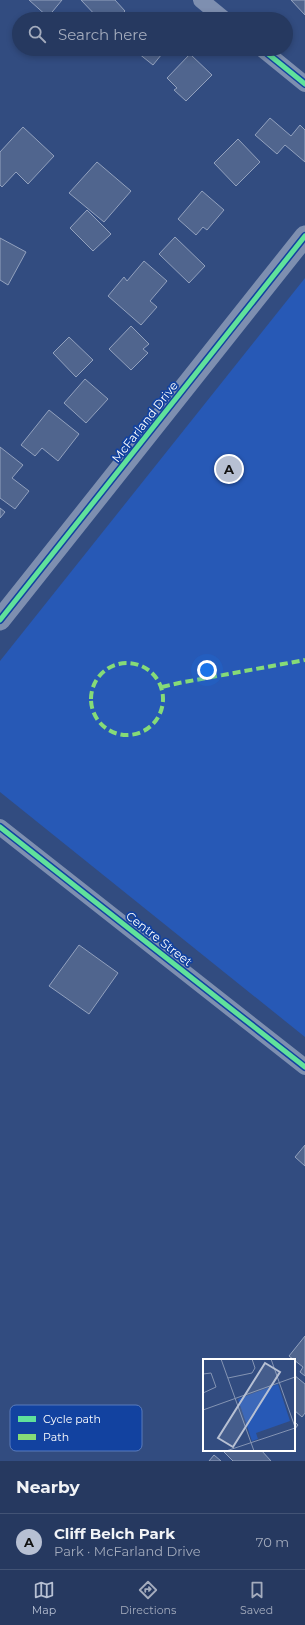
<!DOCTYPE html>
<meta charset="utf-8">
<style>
body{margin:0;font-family:Montserrat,sans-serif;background:#2e4066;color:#f1f3f6}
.you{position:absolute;left:207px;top:670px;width:14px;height:14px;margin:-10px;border:3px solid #fff;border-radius:50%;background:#1a73e8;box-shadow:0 0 0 6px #1a73e833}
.badge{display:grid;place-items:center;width:26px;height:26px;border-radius:50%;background:#b7c0d3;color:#111;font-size:13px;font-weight:700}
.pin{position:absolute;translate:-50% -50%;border:2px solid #fff;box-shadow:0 1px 4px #0006}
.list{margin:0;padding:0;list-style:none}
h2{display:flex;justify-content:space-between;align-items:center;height:52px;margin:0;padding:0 16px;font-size:17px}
h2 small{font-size:13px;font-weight:400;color:#a4acbd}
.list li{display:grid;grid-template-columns:26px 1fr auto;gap:12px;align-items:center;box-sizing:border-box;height:56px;padding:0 16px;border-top:1px solid #425375}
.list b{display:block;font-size:15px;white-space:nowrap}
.list p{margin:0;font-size:13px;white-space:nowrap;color:#a4acbd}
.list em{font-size:13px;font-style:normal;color:#a4acbd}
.icon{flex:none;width:22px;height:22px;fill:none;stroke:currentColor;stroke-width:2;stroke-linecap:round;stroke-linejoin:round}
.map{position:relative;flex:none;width:305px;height:1461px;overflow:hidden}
.search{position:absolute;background:#263960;box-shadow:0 2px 6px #0003;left:12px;right:12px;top:12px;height:44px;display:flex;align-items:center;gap:10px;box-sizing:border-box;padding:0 14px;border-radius:22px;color:#a4acbd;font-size:15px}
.sheet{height:108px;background:#263960}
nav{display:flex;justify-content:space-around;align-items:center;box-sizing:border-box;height:56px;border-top:1px solid #425375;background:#263960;font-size:11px;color:#a4acbd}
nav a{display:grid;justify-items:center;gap:2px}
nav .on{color:#b7c0d3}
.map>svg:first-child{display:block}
.green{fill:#2759b6}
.building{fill:#50658e;stroke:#92a1be}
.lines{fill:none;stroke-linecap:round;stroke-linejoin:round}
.minor{stroke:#7e8fb0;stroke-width:16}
.tertiary{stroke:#7e8fb0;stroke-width:21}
.quiet{stroke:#86db77;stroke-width:4;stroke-dasharray:8 4;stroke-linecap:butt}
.cycleway-casing{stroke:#1242a0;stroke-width:8}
.cycleway{stroke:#60e19b;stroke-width:5}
.labels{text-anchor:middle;stroke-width:3.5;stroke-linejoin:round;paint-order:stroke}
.street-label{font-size:12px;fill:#fff;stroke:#1242a0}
.inset-road{fill:none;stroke:#8494b3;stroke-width:1}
.view{fill:#b7c0d3;fill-opacity:0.15;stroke:#b7c0d3;stroke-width:2}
.inset-edge{fill:none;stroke:#fff;stroke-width:2}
.key{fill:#1242a0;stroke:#597bbc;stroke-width:1}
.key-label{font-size:11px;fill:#fff}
</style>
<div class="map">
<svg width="305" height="1461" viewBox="0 0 305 1461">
<rect width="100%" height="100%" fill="#324c80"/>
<path class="green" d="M305 278V1037L0 792V661Z"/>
<path class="building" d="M29 0H62L48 17Z
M81 0H115L125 11 117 19H99Z
M291 0H305V15Z
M133 49H166L153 65Z
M190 54 212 75 186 101 174 90 177 88 167 78Z
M270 118 291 136 300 125 305 130V162L285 145 277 154 255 135Z
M23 127 54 156 28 184 16 172 2 187 0 185V152Z
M238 139 260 162 236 186 214 163Z
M97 162 131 191 104 222 69 193Z
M202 191 224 210 207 230 203 227 196 235 178 219Z
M87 210 111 234 93 251 70 228Z
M175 237 205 266 189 283 159 254Z
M0 238 26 252 8 285 0 280Z
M144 261 167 281 150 301 157 307 141 325 108 296 124 277 127 281Z
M131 326 149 344 143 349 148 353 131 370 109 349Z
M69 337 93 360 76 377 53 353Z
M85 379 108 399 86 423 64 403Z
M49 410 79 434 58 461 42 448 35 456 21 445Z
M0 447 23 465 12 478 29 491 15 509 0 498Z
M0 508 5 512 0 518Z
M79 945 118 973 89 1014 49 986Z
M305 1145V1166L295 1157Z
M305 1336V1376L300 1372 303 1367 289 1356Z
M294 1375 305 1384V1413L302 1417 294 1410Z
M294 1421 298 1425 294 1430Z
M222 1450H261L271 1461H233Z
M214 1455 221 1461H209Z"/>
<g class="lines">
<path class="minor" d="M201 0 224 19
M262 49 305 84
M0 827 305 1067"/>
<path class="tertiary" d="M0 620 305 236"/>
<path class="quiet" d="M91 699a36 36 0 1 1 72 0a36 36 0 1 1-72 0Z
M162 687 179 683 305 660"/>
<defs>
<path id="cycleway" d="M262 49 305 84
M0 620 305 236
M0 827 305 1067"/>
</defs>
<use href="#cycleway" class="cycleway-casing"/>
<use href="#cycleway" class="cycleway"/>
</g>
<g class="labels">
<g class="street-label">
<text transform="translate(145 422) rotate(-52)" y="4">McFarland Drive</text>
<text transform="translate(159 939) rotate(38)" y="4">Centre Street</text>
</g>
</g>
<g transform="translate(203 1359)">
<rect width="92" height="92" fill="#324c80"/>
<path d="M75 25 87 62 53 74 55 80 49 82 35 40Z" fill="#2759b6"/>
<path class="inset-road" d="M18 0 51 92M68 0 92 68M0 15 8 14 13 28 0 34M25 19 49 14 52 9 49 0M0 51 92 18M23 92 92 69"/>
<path class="view" d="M62 4 77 13 30 88 15 79Z"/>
<rect width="92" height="92" class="inset-edge"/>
</g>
<rect x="10" y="1405" width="132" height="46" rx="6" class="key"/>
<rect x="18" y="1416" width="18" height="6" fill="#60e19b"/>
<rect x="18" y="1434" width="18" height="6" fill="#86db77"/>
<g class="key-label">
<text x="43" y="1423">Cycle path</text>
<text x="43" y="1441">Path</text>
</g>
</svg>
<div class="you"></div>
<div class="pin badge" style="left:229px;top:469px">A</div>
<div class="search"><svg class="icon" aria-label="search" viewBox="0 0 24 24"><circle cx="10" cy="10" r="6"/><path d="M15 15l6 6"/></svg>Search here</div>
</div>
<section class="sheet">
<h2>Nearby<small></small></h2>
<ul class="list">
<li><span class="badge">A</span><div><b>Cliff Belch Park</b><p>Park · McFarland Drive</p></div><em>70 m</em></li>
</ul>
</section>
<nav>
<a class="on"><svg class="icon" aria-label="map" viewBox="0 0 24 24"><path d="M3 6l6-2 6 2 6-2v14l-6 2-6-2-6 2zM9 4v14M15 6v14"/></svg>Map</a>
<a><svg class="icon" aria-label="directions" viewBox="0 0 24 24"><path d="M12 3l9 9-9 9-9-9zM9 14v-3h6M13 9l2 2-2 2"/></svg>Directions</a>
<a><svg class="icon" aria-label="saved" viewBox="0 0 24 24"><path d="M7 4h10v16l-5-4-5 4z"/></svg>Saved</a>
</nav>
